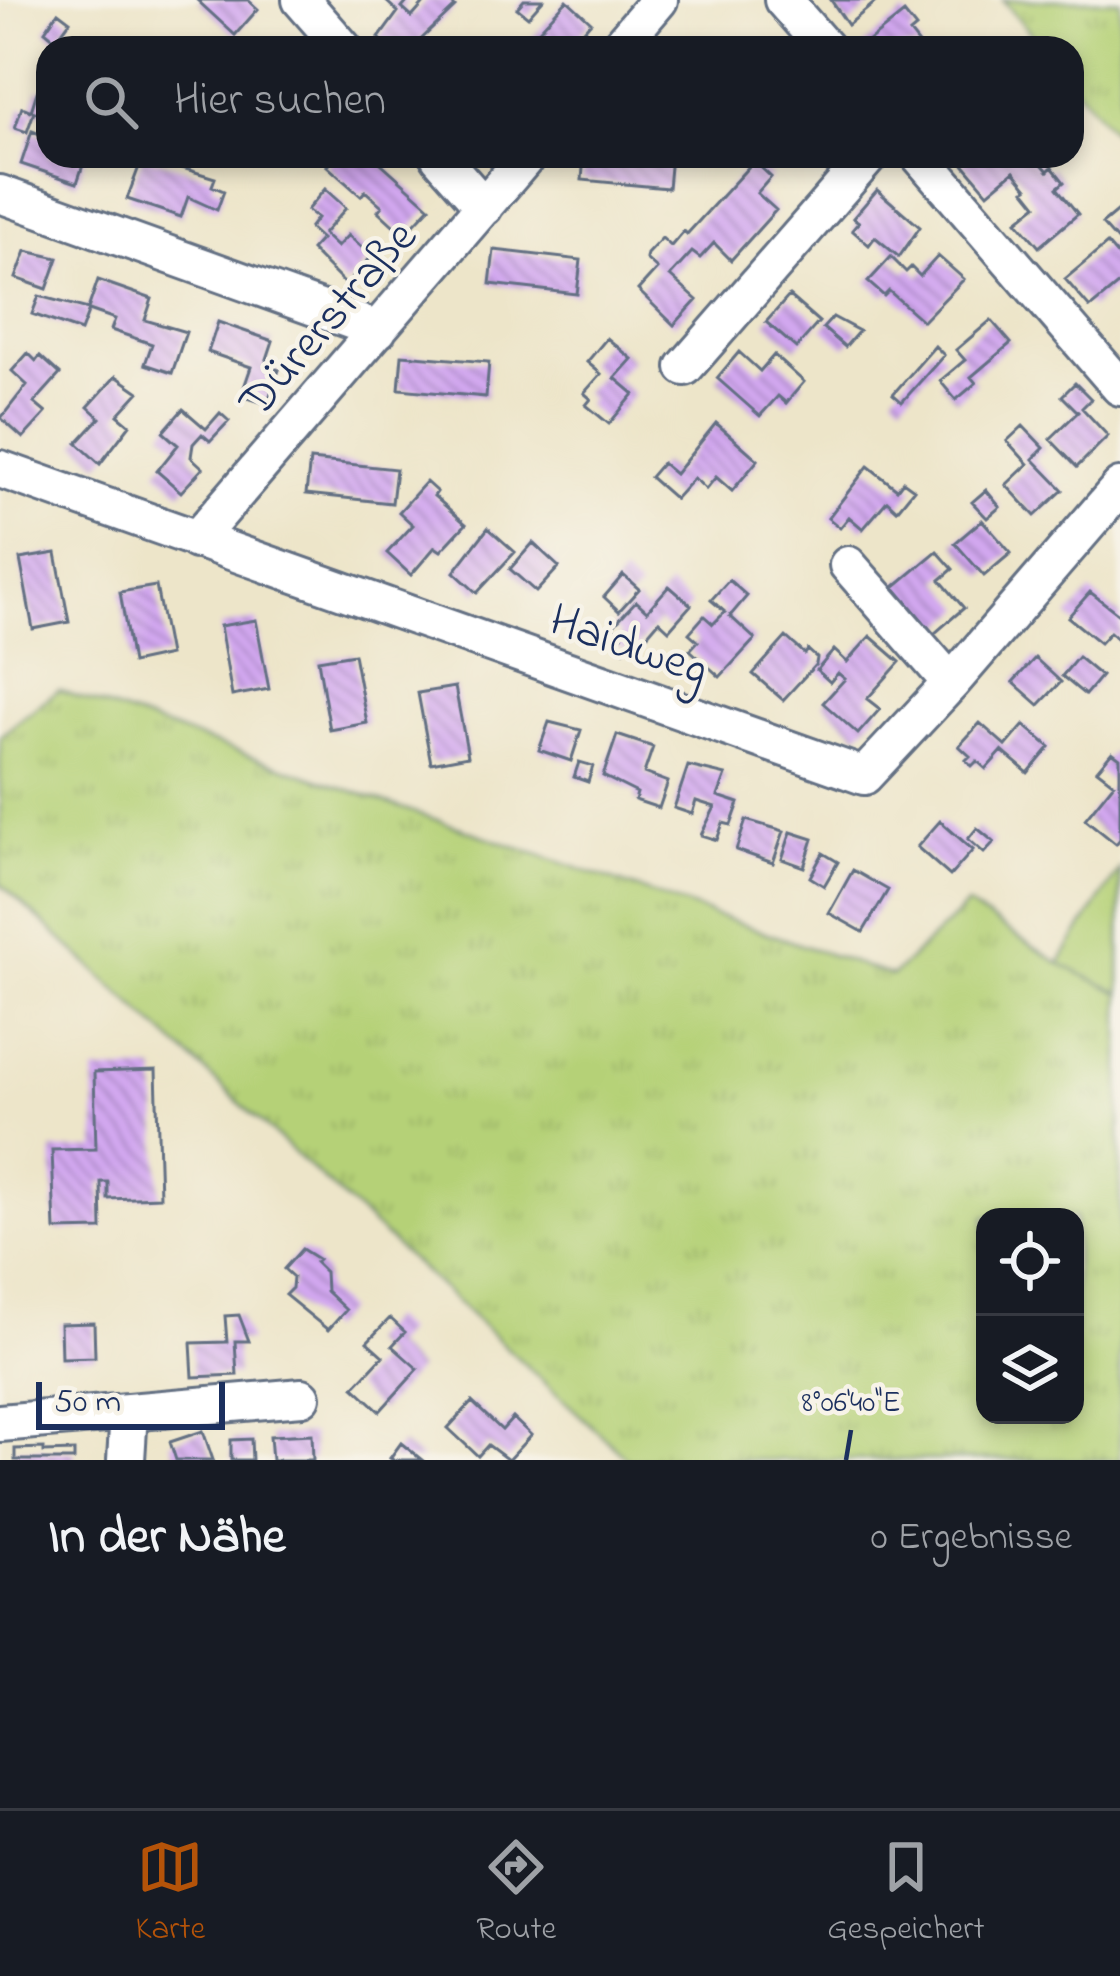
<!DOCTYPE html>
<html lang="de">
<meta charset="utf-8">
<style>
body{margin:0;font-family:"Indie Flower",sans-serif;background:#242831;color:#f1f3f6}
.controls{position:absolute;right:36px;bottom:36px;display:grid;overflow:hidden;border-radius:24px;box-shadow:0 6px 18px #0003}
.controls button{width:108px;height:108px;display:grid;place-items:center;padding:0;border:0;border-bottom:3px solid #363941;background:#171b24;color:#f1f3f6;font:60px sans-serif}
.scale{position:absolute;left:36px;bottom:30px;width:189px;box-sizing:border-box;padding-left:12px;border:6px solid #1b2f5e;border-top:0;font-size:33px;line-height:42px;white-space:nowrap;color:#1b2f5e;-webkit-text-stroke:9px #f7f3e8;paint-order:stroke}
.list{margin:0;padding:0;list-style:none}
h2{display:flex;justify-content:space-between;align-items:center;height:156px;margin:0;padding:0 48px;font-size:51px}
h2 small{font-size:39px;font-weight:400;color:#9ea1a6}
.icon{flex:none;width:66px;height:66px;fill:none;stroke:currentColor;stroke-width:2;stroke-linecap:round;stroke-linejoin:round}
.map{position:relative;flex:none;width:1120px;height:1460px;overflow:hidden}
.search{position:absolute;background:#171b24;box-shadow:0 6px 18px #0003;left:36px;right:36px;top:36px;height:132px;display:flex;align-items:center;gap:30px;box-sizing:border-box;padding:0 42px;border-radius:36px;color:#9ea1a6;font-size:45px}
.sheet{height:348px;background:#171b24}
nav{display:flex;justify-content:space-around;align-items:center;box-sizing:border-box;height:168px;border-top:3px solid #363941;background:#171b24;font-size:33px;color:#9ea1a6}
nav a{display:grid;justify-items:center;gap:6px}
nav .on{color:#b45309}
.map>svg:first-child{display:block}
.grass{fill:url(#grass-tufts);stroke:#68806a;stroke-width:3;fill-rule:evenodd}
.park{fill:#b5d177;stroke:#68806a;stroke-width:3}
.building{fill:url(#building-back-hatch)}
.lines{fill:none;stroke-linecap:round;stroke-linejoin:round}
.minor-casing{stroke:#646f83;stroke-width:42}
.minor{stroke:#fff;stroke-width:36}
.ticks{fill:none;stroke:#1b2f5e;stroke-width:4.5}
.labels{text-anchor:middle;stroke-width:9;stroke-linejoin:round;paint-order:stroke}
.street-label{font-size:48px;fill:#1b2f5e;stroke:#f7f3e8}
.ticks-label{font-size:30px;text-anchor:middle;fill:#1b2f5e;stroke:#f7f3e8;stroke-width:9;stroke-linejoin:round;paint-order:stroke}
</style>
<div class="map">
<svg width="1120" height="1460" viewBox="0 0 1120 1460">
<defs>
<pattern id="grass-tufts" width="24" height="20" patternUnits="userSpaceOnUse" patternTransform="scale(3)"><rect width="24" height="20" fill="#b5d177"/><path d="M3 7l-1-3M5 7V3M7 7l1-3M15 17l-1-3M17 17v-4M19 17l1-3" fill="none" stroke="#9bb469"/></pattern>
<pattern id="building-back-hatch" width="6" height="6" patternUnits="userSpaceOnUse" patternTransform="scale(3)"><rect width="6" height="6" fill="#d2a7ef"/><path d="M-1 5l2 2M0 0l6 6M5-1l2 2" fill="none" stroke="#aa88c5"/></pattern>
</defs>
<rect width="100%" height="100%" fill="#f7f3e8"/>
<filter id="ink" filterUnits="userSpaceOnUse"><feTurbulence type="fractalNoise" baseFrequency=".00833" numOctaves="2"/><feDisplacementMap in="SourceGraphic" scale="24" xChannelSelector="R" yChannelSelector="G"/><feConvolveMatrix kernelMatrix="1 2 1 2 8 2 1 2 1" color-interpolation-filters="sRGB"/></filter>
<filter id="wash" filterUnits="userSpaceOnUse"><feTurbulence type="fractalNoise" baseFrequency=".004" numOctaves="4" result="noise"/><feDisplacementMap in="SourceGraphic" scale="48" xChannelSelector="R" yChannelSelector="G"/><feGaussianBlur stdDeviation="2.7" result="paint"/><feColorMatrix in="noise" values="0 0 0 0 0 0 0 0 0 0 0 0 0 0 0 0 0 1.4 0 .05"/><feComposite in="paint" operator="in"/></filter>
<g filter="url(#wash)">
<rect width="100%" height="100%" fill="#ede5c9"/>
<path class="grass" d="M1003 0H1120V140L1072 83V48H1043Z
M58 690 892 976 967 905 1059 963 1120 993V1460H629L0 883V736ZM985 1217H1075V1415H985Z"/>
<path class="park" d="M1120 869V993L1059 963Z"/>
<g id="blocks">
<path class="building" d="M197 0H248L258 9 235 35Z
M385 0H409L402 8 412 17 427 0H448L455 7 412 48H390L379 38 398 12Z
M524 0H543L528 17 517 8Z
M567 0 591 22 568 48H539L530 40Z
M831 0H878L848 25Z
M58 12 70 21 56 40 45 31Z
M904 13 916 28 910 33 922 48H867L864 45Z
M677 41 725 45V48H677Z
M38 89 48 93 42 114 31 111Z
M22 107 34 112 27 132 15 128Z
M32 131 48 137V156H86L77 183 21 164Z
M143 156 215 178 212 186 224 191 217 210 188 197 181 217 127 199Z
M337 156H373L430 207 404 235 378 211 382 206 365 191 361 196 327 166Z
M584 156H671L668 188 582 180Z
M968 156H1035L1048 171 1052 167 1064 182 1057 188 1078 214 1039 247 1017 221 1037 205 1025 190 1028 188 1014 171 988 193 961 161Z
M754 161 771 177 757 193 776 210 731 260 714 243 700 258 692 252 670 276 697 300 674 325 638 290 657 269 646 259 647 254 662 238 671 246 684 231 687 234Z
M325 189 346 208 323 234 337 247 348 235 372 256 346 285 311 250 321 239 309 228 317 218 307 210Z
M877 190 920 227 899 257 875 237 869 245 852 230 859 222 853 218Z
M1120 209V244L1102 224Z
M1107 244 1120 259V283L1090 308 1065 279Z
M494 250 581 260 577 294 490 284Z
M26 251 58 258 47 289 16 278Z
M938 256 964 279 923 321 889 291 884 296 868 282 891 257 906 272 911 267 920 276Z
M98 280 152 299 145 320 186 332 172 373 145 364 152 344 111 330 115 319 89 310 81 331 32 314 39 296 88 309Z
M789 296 819 322 796 348 766 322Z
M833 317 859 331 845 347 823 328Z
M991 320 1011 343 971 377 976 383 956 400 940 381 965 360 956 350Z
M218 322 273 341 265 365 279 370 267 404 241 396 251 367 208 352Z
M607 338 632 359 615 378 634 394 609 424 586 405 591 399 584 393 601 374 587 362Z
M935 346 944 355 902 402 893 394Z
M739 352 760 371 774 355 804 382 786 403 778 396 760 416 717 378Z
M28 353 36 361 40 356 60 374 34 403 46 413 23 438 1 418 27 385 12 371Z
M402 355 489 362 486 397 399 389Z
M116 376 139 392 118 415 130 425 100 464 77 443 100 418 88 407Z
M1075 383 1091 399 1082 408 1108 436 1077 467 1050 439 1078 412 1062 396Z
M183 409 206 429 220 413 229 421 210 441 202 434 193 444 191 457 203 468 181 492 157 471 178 445 163 432Z
M716 423 758 460 732 491 716 477 706 489 694 478 675 499 650 477 662 463 675 474Z
M1023 426 1044 448 1033 459 1063 490 1035 516 1006 485 1028 464 1007 441Z
M310 460 396 469 392 503 306 494Z
M868 466 897 489 903 481 914 489 897 510 887 501 863 529 849 517 840 528 828 518Z
M426 482 437 492 434 496 466 524 441 551 435 547 411 575 387 553 413 525 399 512Z
M986 490 1000 507 987 518 972 502Z
M982 520 1011 553 984 576 955 543Z
M488 528 515 552 477 593 454 572Z
M533 543 559 567 536 592 510 569Z
M937 551 953 569 940 580 964 608 934 634 894 587Z
M56 553 69 622 33 629 20 559Z
M623 575 639 589 619 611 604 597Z
M729 580 747 596 730 616 755 639 720 677 690 650 698 641 689 633 704 616 713 624 725 612 711 600Z
M156 586 169 655 132 663 120 592Z
M669 586 691 605 669 630 659 621 636 648 631 644 624 651 615 643 622 636 612 627 636 601 647 611Z
M1090 592 1120 615V641L1110 632 1100 643 1068 617Z
M256 620 269 689 232 696 220 626Z
M870 636 900 662 867 699 880 709 858 734 823 703 845 679 838 673 830 682 817 670 834 650 847 662Z
M786 637 805 654 808 650 817 658 816 664 783 700 753 674Z
M354 654 367 723 330 730 318 660Z
M1078 657 1101 676 1085 695 1062 676Z
M1035 658 1061 682 1039 705 1013 682Z
M455 687 468 756 431 763 418 693Z
M549 722 581 730 571 761 539 750Z
M980 723 1006 746 1024 725 1050 747 1028 773 1002 751 986 769 977 761 972 766 966 760 970 756 959 746Z
M617 735 653 747 644 773 668 782 659 808 635 800 637 793 603 776Z
M1112 752 1120 758V839L1116 844 1085 819 1114 783 1097 770Z
M579 762 593 766 588 782 574 777Z
M688 766 726 775 718 796 739 803 731 825 723 823 717 840 701 835 715 807 696 801 692 814 674 808Z
M746 820 784 831 773 863 736 850Z
M940 821 973 850 950 876 917 847Z
M977 828 994 842 984 853 968 839Z
M791 832 813 839 804 867 782 859Z
M823 853 838 862 824 886 810 877Z
M853 870 888 890 863 932 829 913Z
M156 1070 160 1197 108 1199V1182H101L102 1229 55 1230 52 1150 96 1149 94 1072Z
M302 1249 318 1259 315 1262 325 1272 326 1291 346 1310 328 1330 285 1295 292 1288 293 1277 284 1269Z
M239 1315 249 1341H235L237 1375 193 1377 191 1343 227 1342 225 1316Z
M390 1318 405 1332 392 1346 418 1369 380 1411 354 1387 383 1356 367 1342Z
M94 1323 95 1357 61 1358 60 1324Z
M472 1402 502 1430 513 1418 531 1435 508 1460 488 1445 478 1456 448 1428Z
M203 1431 213 1460H176L170 1442Z
M312 1434 313 1460H272L270 1436Z
M251 1439 252 1460H231V1440Z
M401 1443 422 1460H393L390 1458Z
M44 1448V1452L74 1451V1460H15V1449Z"/>
</g>
</g>
<g filter="url(#ink)">
<use href="#blocks" fill-opacity="0" stroke="#646f83" stroke-width="3"/>
<g class="lines">
<defs>
<path id="minor" d="M301 0 343 48
M783 0 825 48
M618 48 659 0
M439 156 484 207
M920 156 1120 387
M0 194 378 330
M685 367 869 156
M0 469 864 776 951 683 1120 487
M196 540 527 156
M848 565 951 683
M0 1423 302 1397
M126 1460 129 1412"/>
</defs>
<use href="#minor" class="minor-casing"/>
<use href="#minor" class="minor"/>
</g>
</g>
<path class="ticks" d="M846 1460 851 1430"/>
<g class="labels">
<g class="street-label">
<text transform="translate(326 317) rotate(-49)" y="17">Dürerstraße</text>
<text transform="translate(630 642) rotate(19)" y="17">Haidweg</text>
</g>
</g>
<g class="ticks-label">
<text x="851" y="1411">8°06'40"E</text>
</g>
</svg>
<div class="controls">
<button><svg class="icon" aria-label="locate" viewBox="0 0 24 24"><circle cx="12" cy="12" r="6"/><path d="M12 2v4M12 18v4M2 12h4M18 12h4"/></svg></button>
<button><svg class="icon" aria-label="layers" viewBox="0 0 24 24"><path d="M12 4l9 5-9 5-9-5zM3 14l9 5 9-5"/></svg></button>
</div>
<div class="scale">50 m</div>
<div class="search"><svg class="icon" aria-label="search" viewBox="0 0 24 24"><circle cx="10" cy="10" r="6"/><path d="M15 15l6 6"/></svg>Hier suchen</div>
</div>
<section class="sheet">
<h2>In der Nähe<small>0 Ergebnisse</small></h2>
<ul class="list">
</ul>
</section>
<nav>
<a class="on"><svg class="icon" aria-label="map" viewBox="0 0 24 24"><path d="M3 6l6-2 6 2 6-2v14l-6 2-6-2-6 2zM9 4v14M15 6v14"/></svg>Karte</a>
<a><svg class="icon" aria-label="directions" viewBox="0 0 24 24"><path d="M12 3l9 9-9 9-9-9zM9 14v-3h6M13 9l2 2-2 2"/></svg>Route</a>
<a><svg class="icon" aria-label="saved" viewBox="0 0 24 24"><path d="M7 4h10v16l-5-4-5 4z"/></svg>Gespeichert</a>
</nav>
